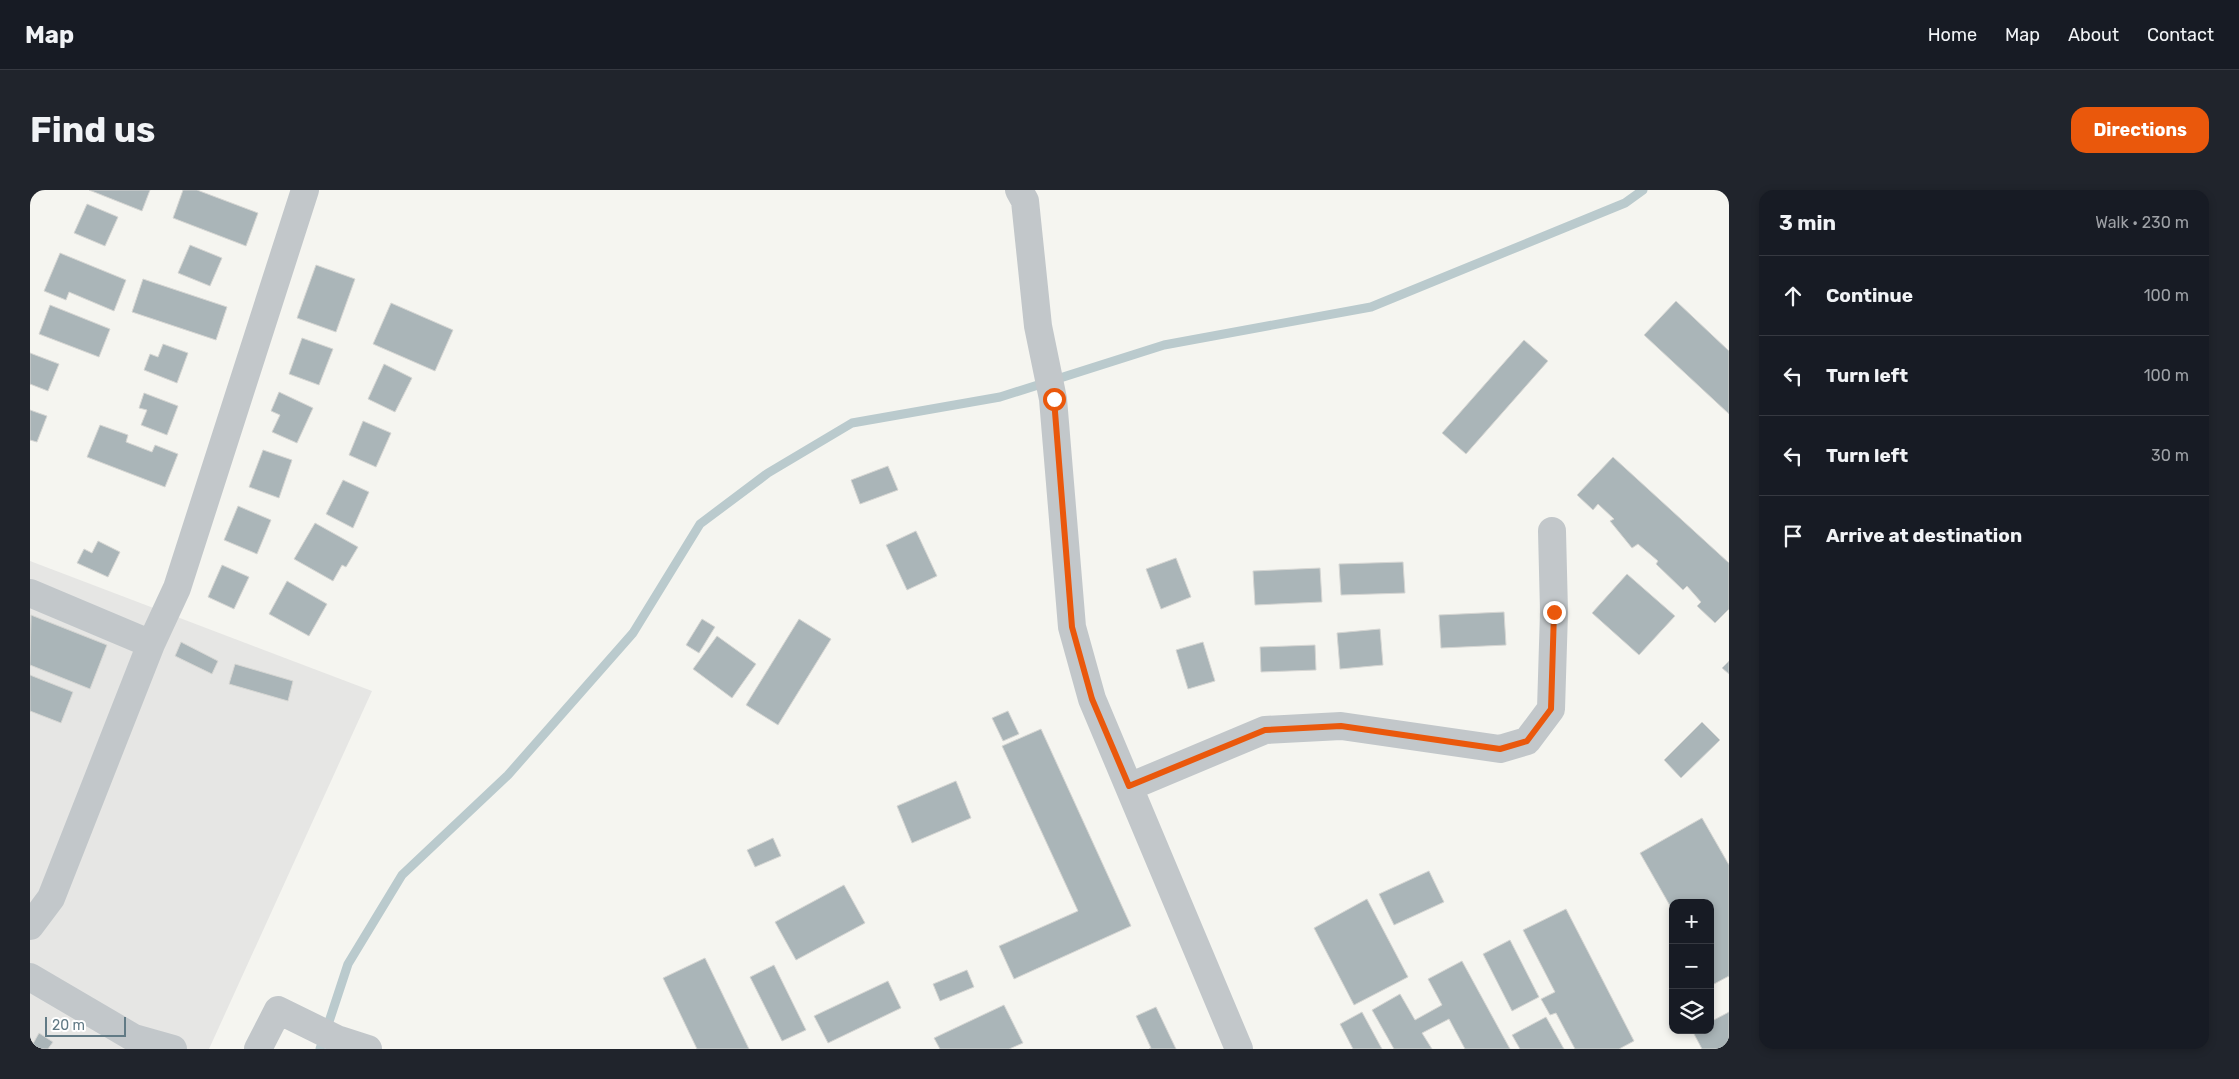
<!DOCTYPE html>
<meta charset="utf-8">
<style>
body{margin:0;font-family:Rubik,sans-serif;background:#20242c;color:#f1f3f6}
.controls{position:absolute;right:15px;bottom:15px;display:grid;overflow:hidden;border-radius:10px;box-shadow:0 2px 8px #0003}
.controls button{width:45px;height:45px;display:grid;place-items:center;padding:0;border:0;border-bottom:1px solid #363941;background:#171b24;color:#f1f3f6;font:25px sans-serif}
.scale{position:absolute;left:15px;bottom:12px;width:81px;box-sizing:border-box;padding-left:5px;border:2px solid #617a85;border-top:0;font-size:14px;line-height:18px;white-space:nowrap;color:#617a85;-webkit-text-stroke:4px #fff;paint-order:stroke}
.stop{position:absolute;width:15px;height:15px;margin:-11px;border:4px solid #ea580c;border-radius:50%;background:#fff}
.stop.end{background:#ea580c;border-color:#fff;box-shadow:0 1px 5px #0008}
.list{margin:0;padding:0;list-style:none}
h2{display:flex;justify-content:space-between;align-items:center;height:65px;margin:0;padding:0 20px;font-size:21px}
h2 small{font-size:16px;font-weight:400;color:#9ea1a6}
.list li{display:grid;grid-template-columns:32px 1fr auto;gap:15px;align-items:center;box-sizing:border-box;height:80px;padding:0 20px;border-top:1px solid #363941}
.list b{display:block;font-size:19px;white-space:nowrap}
.list em{font-size:16px;font-style:normal;color:#9ea1a6}
.icon{flex:none;width:28px;height:28px;fill:none;stroke:currentColor;stroke-width:2;stroke-linecap:round;stroke-linejoin:round}
.map{position:relative;flex:none;width:1699px;height:859px;overflow:hidden;border-radius:15px}
header{display:flex;align-items:center;gap:30px;box-sizing:border-box;height:70px;padding:0 25px;background:#171b24;border-bottom:1px solid #363941}
header strong{font-size:24px}
nav{display:flex;gap:28px;margin-inline-start:auto;font-size:18px}
.intro{display:flex;align-items:center;justify-content:space-between;box-sizing:border-box;height:120px;padding:0 30px}
h1{margin:0;font-size:35px}
.button{padding:12px 22px;border-radius:15px;background:#ea580c;color:#fff;font-size:18px;font-weight:700}
main{display:flex;gap:30px;padding:0 30px}
aside{flex:1;background:#171b24;border-radius:15px;box-shadow:0 2px 8px #0003}
.map>svg:first-child{display:block}
.built{fill:#e6e6e4}
.lines{fill:none;stroke-linecap:round;stroke-linejoin:round}
.stream{stroke:#bacacd;stroke-width:9}
.building{fill:#aab5b8;stroke:#d6d6d3}
.minor{stroke:#c2c7ca;stroke-width:28}
.route{stroke:#ea580c;stroke-width:6}
</style>
<header>
<strong>Map</strong>
<nav><a>Home</a><a>Map</a><a>About</a><a>Contact</a></nav>
</header>
<div class="intro"><h1>Find us</h1><a class="button">Directions</a></div>
<main>
<div class="map">
<svg width="1699" height="859" viewBox="0 0 1699 859">
<rect width="100%" height="100%" fill="#f5f5f0"/>
<path class="built" d="M0 371 342 501 179 859H0Z"/>
<g class="lines">
<path class="stream" d="M290 859 318 774 372 685 478 585 603 443 670 334 738 283 822 233 970 207 1134 155 1341 117 1595 13 1613 0"/>
</g>
<path class="building" d="M59 0H120L112 21Z
M153 0H167L228 23 216 56 143 28Z
M57 14 88 27 75 56 44 43Z
M160 55 192 68 180 96 148 83Z
M30 63 96 90 84 121 39 102 36 110 14 101Z
M286 75 325 89 306 142 267 128Z
M113 89 197 117 186 150 102 122Z
M1646 111 1699 161V224L1614 145Z
M361 113 423 140 405 181 343 154Z
M20 115 80 139 69 167 9 144Z
M272 148 303 159 289 195 259 184Z
M1494 150 1518 171 1436 264 1412 243Z
M133 154 158 163 147 193 114 180 120 164 128 167Z
M0 163 29 174 18 201 0 194Z
M354 174 382 188 365 222 338 209Z
M249 202 283 218 267 253 242 242 250 225 241 221Z
M114 203 148 216 137 245 111 235 117 220 109 218Z
M0 220 17 226 7 252 0 250Z
M333 231 361 243 346 277 319 265Z
M70 235 98 245 96 252 122 262 125 255 148 264 135 297 57 267Z
M233 260 262 270 249 308 219 297Z
M1583 267 1699 373V419L1685 433 1667 416 1671 412 1657 396 1653 400 1626 374 1628 371 1608 354 1602 358 1580 331 1584 329 1568 314 1563 320 1547 305Z
M858 276 868 300 830 314 821 290Z
M313 290 339 302 323 338 296 324Z
M208 316 241 330 227 364 194 350Z
M285 333 328 357 316 377 312 375 303 391 264 369Z
M886 341 907 386 877 400 856 355Z
M68 351 90 362 78 387 47 373 54 359 62 363Z
M1146 368 1161 407 1131 419 1116 379Z
M1373 372 1375 403 1311 405 1309 374Z
M192 375 219 387 204 419 178 407Z
M1290 378 1292 412 1225 415 1223 381Z
M1597 384 1645 426 1609 465 1562 423Z
M257 391 297 414 279 446 239 424Z
M1474 422 1476 455 1411 458 1409 425Z
M1 425 77 455 60 499 0 475Z
M672 429 685 437 669 463 656 455Z
M769 429 801 449 748 535 716 515Z
M1350 439 1353 475 1310 479 1307 443Z
M687 446 726 474 702 508 663 479Z
M151 452 188 471 182 484 145 466Z
M1173 452 1185 491 1158 499 1146 460Z
M1285 455 1286 480 1231 482 1230 457Z
M1699 471V484L1692 478Z
M205 474 263 491 258 511 199 494Z
M0 485 43 502 31 533 0 521Z
M978 521 989 544 973 551 962 528Z
M1672 532 1690 550 1651 588 1634 570Z
M1011 539 1101 736 984 789 969 756 1048 721 972 556Z
M926 591 941 628 882 653 867 616Z
M1672 628 1699 675V786L1684 794 1680 787V713H1643V721L1610 663Z
M743 648 751 666 725 677 717 660Z
M1399 681 1414 712 1364 735 1349 704Z
M814 695 835 733 766 770 745 732Z
M1337 709 1378 787 1324 815 1284 738Z
M1536 719 1604 851 1589 859H1545L1526 823 1520 825 1511 809 1525 802 1493 740Z
M1480 750 1509 807 1482 821 1453 764Z
M675 768 719 859H667L633 788Z
M1432 771 1480 859H1435L1419 829 1392 843 1402 859H1364L1342 820 1370 804 1385 830 1412 815 1398 789Z
M744 775 776 840 752 851 720 787Z
M937 780 944 797 910 811 903 794Z
M858 791 871 818 798 853 784 826Z
M974 815 993 853 979 859H910L904 848Z
M1126 817 1146 859H1119L1121 858 1106 826Z
M1332 822 1352 859H1323L1310 834Z
M1699 822V859H1672L1663 842 1680 840V832Z
M1516 827 1534 859H1490L1482 845Z
M9 843 23 852 18 859H0Z"/>
<g class="lines">
<path class="minor" d="M989 0 995 11 1008 136 1023 209 1042 437 1062 509 1209 859
M0 403 121 454 147 398 275 0
M1099 597 1235 540 1311 536 1470 559 1497 551 1521 519 1524 422 1522 341
M0 736 21 708 121 454
M0 787 104 848 143 859
M228 859 248 820 307 849 338 859"/>
</g>
<g class="lines">
<path class="route" d="M1024 209 1042 437 1062 509 1099 596 1235 540 1311 536 1470 559 1497 551 1521 519 1524 422"/>
</g>
</svg>
<div class="controls">
<button>+</button>
<button>−</button>
<button><svg class="icon" aria-label="layers" viewBox="0 0 24 24"><path d="M12 4l9 5-9 5-9-5zM3 14l9 5 9-5"/></svg></button>
</div>
<div class="scale">20 m</div>
<div class="stop" style="left:1024px;top:209px"></div>
<div class="stop end" style="left:1524px;top:422px"></div>
</div>
<aside>
<h2>3 min<small>Walk · 230 m</small></h2>
<ul class="list">
<li><svg class="icon" aria-label="ahead" viewBox="0 0 24 24"><path d="M12 20V5M6 11l6-6 6 6"/></svg><div><b>Continue</b></div><em>100 m</em></li>
<li><svg class="icon" aria-label="left" viewBox="0 0 24 24"><path d="M17 20v-9H6M10 6l-5 5 5 5"/></svg><div><b>Turn left</b></div><em>100 m</em></li>
<li><svg class="icon" aria-label="left" viewBox="0 0 24 24"><path d="M17 20v-9H6M10 6l-5 5 5 5"/></svg><div><b>Turn left</b></div><em>30 m</em></li>
<li><svg class="icon" aria-label="arrive" viewBox="0 0 24 24"><path d="M6 21V4h12l-3 4 3 4H6"/></svg><div><b>Arrive at destination</b></div></li>
</ul>
</aside>
</main>
